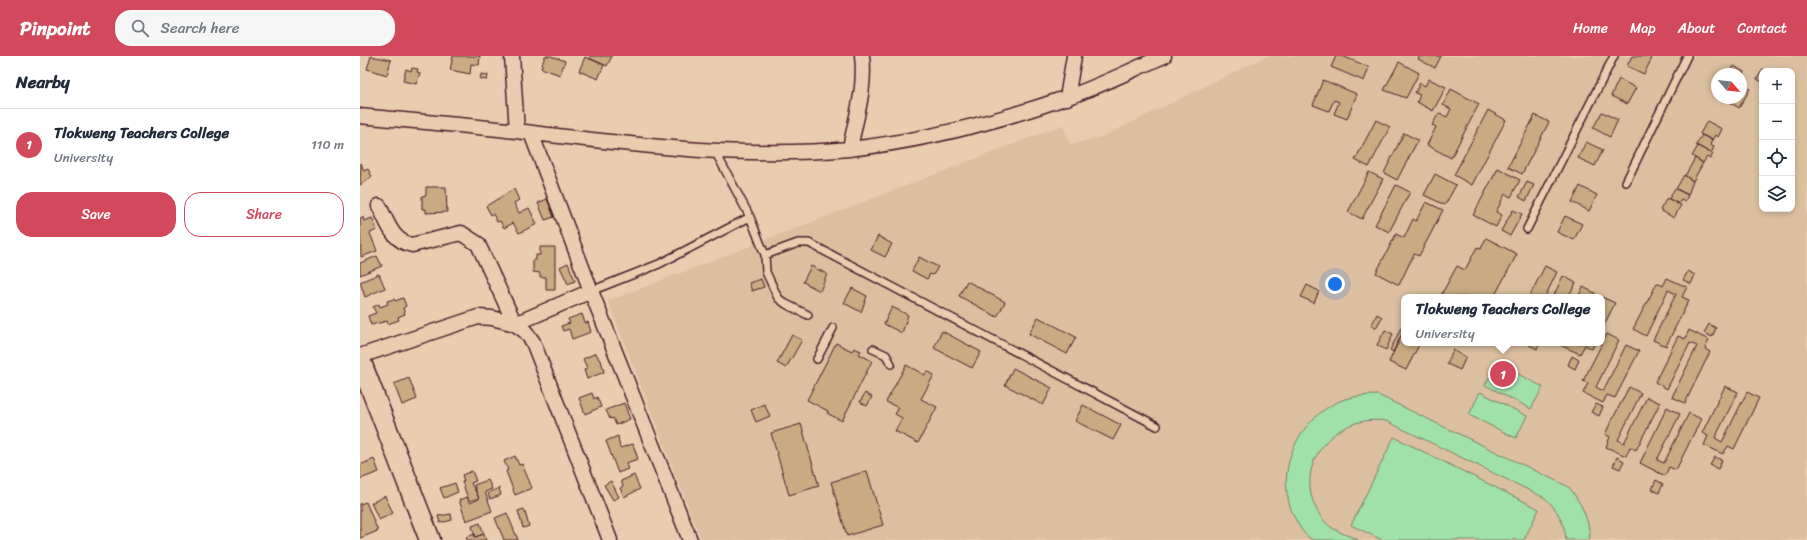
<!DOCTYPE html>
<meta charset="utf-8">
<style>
body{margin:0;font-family:Sriracha,sans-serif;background:#f6f6f7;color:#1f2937}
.controls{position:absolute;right:12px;top:12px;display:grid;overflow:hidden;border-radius:8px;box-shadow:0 2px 6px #0003}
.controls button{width:36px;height:36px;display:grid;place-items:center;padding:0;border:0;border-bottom:1px solid #e0e1e3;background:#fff;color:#1f2937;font:20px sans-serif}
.compass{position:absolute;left:1351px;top:12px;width:36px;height:36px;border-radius:50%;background:#fff;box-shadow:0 2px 6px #0003;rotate:118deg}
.you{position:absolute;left:975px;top:228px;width:14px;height:14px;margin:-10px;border:3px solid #fff;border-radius:50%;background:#1a73e8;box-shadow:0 0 0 6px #1a73e833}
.badge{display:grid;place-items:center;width:26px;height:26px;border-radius:50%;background:#d1495b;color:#fff;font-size:13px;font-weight:700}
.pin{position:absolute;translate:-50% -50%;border:2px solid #fff;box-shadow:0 1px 4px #0006}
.popup{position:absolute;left:1041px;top:238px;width:204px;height:52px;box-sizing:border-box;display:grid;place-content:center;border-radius:8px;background:#fff;filter:drop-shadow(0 1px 3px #0005);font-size:13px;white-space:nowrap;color:#747a83}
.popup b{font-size:15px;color:#1f2937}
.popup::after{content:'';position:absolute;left:50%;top:100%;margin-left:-8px;border:8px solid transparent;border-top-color:#fff}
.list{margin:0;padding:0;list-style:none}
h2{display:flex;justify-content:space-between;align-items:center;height:52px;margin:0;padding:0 16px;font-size:17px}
h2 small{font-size:13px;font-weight:400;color:#747a83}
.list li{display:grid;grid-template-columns:26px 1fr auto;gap:12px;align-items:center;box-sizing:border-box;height:72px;padding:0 16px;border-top:1px solid #e0e1e3}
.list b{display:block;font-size:15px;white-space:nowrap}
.list p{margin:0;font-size:13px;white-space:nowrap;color:#747a83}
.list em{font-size:13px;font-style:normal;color:#747a83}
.actions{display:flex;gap:8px;padding:12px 16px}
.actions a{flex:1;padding:9px 0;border:1px solid #d1495b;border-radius:16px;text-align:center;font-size:14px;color:#d1495b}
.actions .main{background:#d1495b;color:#fff}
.icon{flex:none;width:22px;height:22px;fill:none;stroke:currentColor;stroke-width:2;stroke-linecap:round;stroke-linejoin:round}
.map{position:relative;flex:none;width:1447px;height:484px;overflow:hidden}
header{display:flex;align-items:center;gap:24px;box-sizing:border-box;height:56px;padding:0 20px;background:#d1495b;color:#fff}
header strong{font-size:19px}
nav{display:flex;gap:22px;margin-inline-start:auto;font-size:14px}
.search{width:280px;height:36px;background:#f6f6f7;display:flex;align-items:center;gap:10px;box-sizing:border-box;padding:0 14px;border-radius:16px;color:#747a83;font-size:15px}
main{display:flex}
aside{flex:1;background:#fff}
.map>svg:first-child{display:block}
.built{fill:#dcbfa0;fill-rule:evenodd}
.green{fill:#a0e0a9;stroke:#75806a}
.building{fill:#c8aa83;stroke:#4a1f2b}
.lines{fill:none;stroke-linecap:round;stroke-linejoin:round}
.lane-casing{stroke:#4a1f2b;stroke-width:10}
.street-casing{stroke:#4a1f2b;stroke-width:17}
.secondary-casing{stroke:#4a1f2b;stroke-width:23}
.lane{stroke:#e9cdb0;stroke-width:7}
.street{stroke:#e9cdb0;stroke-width:14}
.secondary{stroke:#e9cdb0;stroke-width:20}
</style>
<header>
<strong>Pinpoint</strong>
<div class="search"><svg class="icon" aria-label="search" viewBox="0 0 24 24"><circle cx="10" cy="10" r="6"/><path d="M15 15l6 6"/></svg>Search here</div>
<nav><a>Home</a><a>Map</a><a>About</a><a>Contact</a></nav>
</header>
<main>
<aside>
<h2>Nearby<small></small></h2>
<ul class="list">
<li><span class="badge">1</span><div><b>Tlokweng Teachers College</b><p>University</p></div><em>110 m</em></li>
</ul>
<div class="actions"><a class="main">Save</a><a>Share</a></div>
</aside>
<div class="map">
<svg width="1447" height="484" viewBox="0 0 1447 484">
<rect width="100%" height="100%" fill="#e9cdb0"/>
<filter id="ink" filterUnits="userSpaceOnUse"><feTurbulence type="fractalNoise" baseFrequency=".025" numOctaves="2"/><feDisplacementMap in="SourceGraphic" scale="8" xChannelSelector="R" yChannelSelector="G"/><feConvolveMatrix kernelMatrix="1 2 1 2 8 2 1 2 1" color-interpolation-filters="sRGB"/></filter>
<g filter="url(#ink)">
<path class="built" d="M907 0H1447V484H341L248 245 703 69 710 89 744 80ZM1402 15H1432V153H1402ZM1357 18H1381V42H1357ZM1044 241H1242V287H1044Z"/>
<path class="green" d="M1137 307 1183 331 1171 353 1125 329Z
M1120 336 1167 360 1156 382 1109 359Z
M1018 339 1209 431C1221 447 1230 464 1230 484H1206C1205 467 1197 453 1185 442L1026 365C968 356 925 421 966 467 974 475 988 479 998 484H953C943 479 937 467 933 458 913 413 940 359 985 343 996 340 1007 339 1018 339Z
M1034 381 1179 453 1164 484H1022L991 469Z"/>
<path class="building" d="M11 0 31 4 27 19 7 13Z
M93 0H120L119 9 111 8 110 18 90 14Z
M185 0H191L205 5 200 19 181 12Z
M230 0H252L247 10 229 2Z
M976 0H982L1009 11 1004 25 971 11Z
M1060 0H1081L1075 12 1058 3Z
M1272 0H1288L1292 2 1284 18 1267 10Z
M225 1 244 9 238 23 219 15Z
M1039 6 1059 17 1046 42 1024 34Z
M1374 10 1384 16 1381 22V18H1369Z
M52 12 58 13 57 16 60 17 56 28 43 25 46 13 51 15Z
M1403 13 1407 15H1402V26L1397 23Z
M121 18 128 19 127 24 120 23Z
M1069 23 1086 31 1073 55 1057 46 1060 39 1055 37 1060 27 1065 30Z
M1259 23 1276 32 1267 48 1251 40Z
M963 24 997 38 987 63 974 58 979 46 974 44 969 55 953 49Z
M1382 28 1390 33 1379 52 1371 47 1374 42H1381Z
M1091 33 1119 48 1091 102 1067 89 1076 71 1072 69 1079 57 1087 61 1091 53 1083 49Z
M1128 54 1146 64 1112 129 1094 119Z
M1242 56 1258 64 1250 81 1233 72Z
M1175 59 1189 66 1162 118 1148 111Z
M1016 64 1030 71 1009 111 995 104Z
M1347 65 1362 73 1358 81 1355 79 1352 84 1340 78Z
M1044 77 1058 84 1037 124 1024 117Z
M1342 79 1352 84 1350 89 1354 91 1351 97 1336 89Z
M1226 86 1243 94 1235 110 1218 102Z
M1338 90 1353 98 1350 103 1347 101 1343 107 1332 100Z
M1335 102 1343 107 1333 125 1325 120Z
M1 107 4 115 8 113 12 121 0 129Z
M1138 112 1160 124 1151 141 1145 138 1136 156 1142 159 1136 171 1113 159Z
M1009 116 1023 123 1002 163 988 156Z
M1075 118 1096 129 1085 149 1064 139Z
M1324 119 1333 125 1328 139 1316 133Z
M1167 126 1174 129 1166 145 1159 141Z
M1036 129 1050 136 1029 176 1015 169Z
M1220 130 1237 139 1229 155 1212 146Z
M66 131H86L87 156 66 157V153H62V140L66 139Z
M1315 132 1328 139 1325 146 1321 144 1318 148 1309 143Z
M154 133 159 144 154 147 159 157 169 152 177 168 159 177 153 167 144 172 140 165 137 166 133 158 131 159 126 150Z
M1307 142 1321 149 1314 162 1300 154Z
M187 143 194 161 185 164 178 147Z
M1066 146 1083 154 1059 200 1054 198 1039 229 1016 217 1036 178 1044 182 1053 163 1056 165Z
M1153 154 1162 158 1150 180 1141 175Z
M1205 160 1222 168 1214 184 1197 176Z
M3 161 4 165 12 162 17 174 10 177 17 195 1 201 0 162Z
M518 180 532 188 525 201 511 194Z
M1126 182 1157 198 1134 241H1080L1097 210 1105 214 1117 191 1121 193Z
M180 191H195V234H186V221H180V217L173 216V204H176V199H180Z
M17 200 22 210 0 219V207Z
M559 201 578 211 573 219 570 218 567 223 552 215Z
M208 207 215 225 208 228 200 211Z
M451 210 467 218 460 235 443 226Z
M1185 210 1197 216 1185 241H1169Z
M1328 215 1335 219 1331 228 1323 224Z
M19 218 25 232 5 241 0 226Z
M1203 220 1216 227 1208 241H1193Z
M1307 222 1327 231 1322 241 1329 244 1306 290 1293 284 1316 238 1308 234 1286 280 1273 273 1297 227 1303 230Z
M401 223 404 231 392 235 389 227Z
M607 225 645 246 637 261 599 240Z
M947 229 959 235 954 247 941 241Z
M1223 231 1235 237 1233 241H1218Z
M492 232 507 240 501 256 484 247Z
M1242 241 1255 247 1242 273Z
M43 242 46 250 43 252 45 258 38 261 39 264 28 268 27 265 11 269 8 260 16 257 13 251 19 248 20 251 28 248 27 245 34 243 35 245Z
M532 251 548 259 542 277 524 268Z
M222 258 225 267 228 266 231 276 212 283 209 273 203 275 201 270 210 267 208 263Z
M1017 258 1022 261 1016 272 1011 270Z
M678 261 716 281 707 298 669 278Z
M1349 268 1356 272 1352 281 1344 277Z
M1042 270 1044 271V274L1033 296 1030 294Z
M1025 274 1033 278 1026 294 1017 289Z
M1044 274V287H1060L1046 314 1029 306Z
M1329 274 1349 284 1345 293 1350 296 1325 347 1312 341 1337 290 1330 287 1307 333 1295 326 1318 280 1325 283Z
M582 275 621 296 612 312 574 292Z
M1247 278 1259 284 1236 331 1243 335 1266 289 1279 295 1255 342 1247 339 1243 347 1223 337 1228 327 1223 325Z
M432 279 442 284 426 312 417 307Z
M476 287 492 295 494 292 501 295 499 298 512 305 482 365 467 357 468 355 447 344Z
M1170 287H1180L1177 293 1169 289Z
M1201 287H1235L1232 293 1225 289 1220 298 1200 289Z
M1093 294 1106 301 1100 314 1087 308Z
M236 297 240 305 241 304 244 316 227 323 224 314 227 312 223 303Z
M1212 300 1219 304 1215 313 1208 309Z
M546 309 565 319 567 315 574 319 561 343 577 351 558 387 535 375 542 362 535 358 539 352 526 346Z
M653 312 692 332 683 349 645 329Z
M49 322 57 343 42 349 34 328Z
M1365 330 1378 336 1355 382 1362 386 1387 336 1399 342 1374 393 1368 390 1363 398 1344 389 1348 380 1342 377Z
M1269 331 1281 337 1258 384 1264 387 1287 341 1300 347 1276 394 1270 391 1266 400 1246 391 1250 381 1245 378Z
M232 337 234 343 237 341 241 351 225 358 219 342Z
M505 337 512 341 507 350 500 346Z
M264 347 270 363 256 369 253 362 250 363 246 354Z
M404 348 410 360 396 366 391 354Z
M1236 348 1243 351 1239 360 1231 356Z
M723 349 761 369 753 384 715 365Z
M1307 351 1320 358 1297 404 1304 407 1329 357 1341 363 1316 414 1309 411 1305 420 1280 407Z
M441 368 459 430 429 439 411 377Z
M258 380 260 392 273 388 278 403 266 407 268 413 258 417 246 385Z
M155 400 159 409 162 408 172 432 155 439 146 415 148 414 144 405Z
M1257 401 1264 405 1260 413 1253 410Z
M1355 401 1362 404 1358 413 1350 409Z
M14 403 19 416 0 423V409Z
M112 415 116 425 111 427 119 442 109 445 102 426 104 425 102 419Z
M507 415 523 469 487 480 471 426Z
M274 419 280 433 264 441 260 432 263 430 261 425Z
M128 424 132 433 125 436 132 455 106 465 99 444 107 441 110 447 119 443 114 429Z
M1296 424 1303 428 1299 437 1292 433Z
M251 425 259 441 253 444 244 429Z
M95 427 98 436 84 442 80 432Z
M139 432 141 439 130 443 128 437Z
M25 440 33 457 19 464 11 447Z
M6 446 18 475 0 482V448Z
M164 453 169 470 163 472 158 455Z
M147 457 158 484H144L135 462Z
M91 458 92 464 80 467 78 460Z
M120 467 124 478 115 481 112 470Z
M115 478V481L124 478 126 484H107L106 481Z"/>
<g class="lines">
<defs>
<path id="lane" d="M355 95 390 161 405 199 406 216 418 242 426 248 448 259
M1266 126 1327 0
M1167 173 1254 0
M405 199 438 187H449L797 370
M231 235 299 208 390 161
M513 293 526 299 531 308
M457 303 473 272"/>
<path id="street" d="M152 0 157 75
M707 42 714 0
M0 60C52 65 104 69 156 75 266 88 378 103 489 93 562 85 636 66 705 42 739 31 771 14 804 0
M171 77 231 235 330 484
M490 92C496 62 506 31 502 0
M19 150C28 167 32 185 52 189L101 177 118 188 155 268 231 235
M0 300 118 261 132 262 155 268 165 275 173 286 250 484"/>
<path id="secondary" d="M0 304 70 484"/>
</defs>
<use href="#lane" class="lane-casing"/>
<use href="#street" class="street-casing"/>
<use href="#secondary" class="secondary-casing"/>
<use href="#lane" class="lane"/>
<use href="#street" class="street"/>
<use href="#secondary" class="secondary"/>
</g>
</g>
</svg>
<div class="controls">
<button>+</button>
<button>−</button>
<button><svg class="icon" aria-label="locate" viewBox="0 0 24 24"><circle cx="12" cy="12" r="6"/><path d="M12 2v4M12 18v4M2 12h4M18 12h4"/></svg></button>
<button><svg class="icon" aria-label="layers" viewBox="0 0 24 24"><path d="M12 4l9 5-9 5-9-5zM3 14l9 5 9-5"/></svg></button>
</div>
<svg class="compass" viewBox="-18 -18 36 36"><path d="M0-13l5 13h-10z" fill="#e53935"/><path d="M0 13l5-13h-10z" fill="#747a83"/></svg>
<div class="you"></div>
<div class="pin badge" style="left:1143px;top:318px">1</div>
<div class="popup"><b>Tlokweng Teachers College</b>University</div>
</div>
</main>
